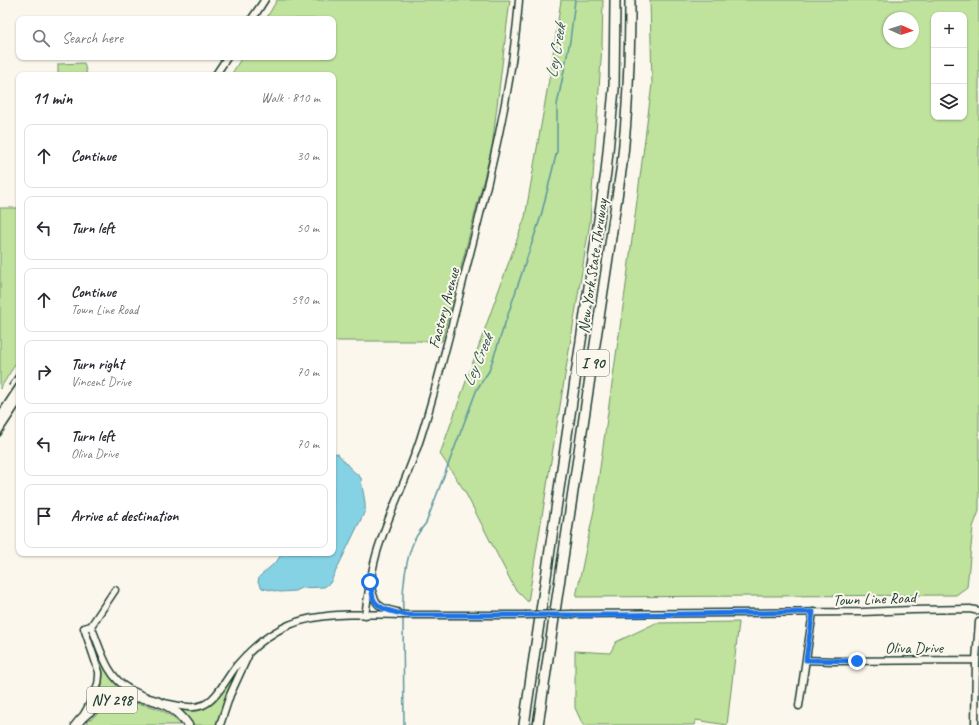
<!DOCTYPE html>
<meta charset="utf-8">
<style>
body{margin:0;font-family:Caveat,sans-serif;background:#f7f7f7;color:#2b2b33}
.controls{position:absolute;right:12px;top:12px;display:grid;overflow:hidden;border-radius:8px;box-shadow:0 1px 3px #0004}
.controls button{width:36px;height:36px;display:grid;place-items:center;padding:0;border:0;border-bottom:1px solid #e1e1e2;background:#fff;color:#2b2b33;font:20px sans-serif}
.compass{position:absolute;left:883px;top:12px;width:36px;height:36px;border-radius:50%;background:#fff;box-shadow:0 1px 3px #0004;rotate:93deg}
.stop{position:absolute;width:12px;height:12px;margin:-9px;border:3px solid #1a73e8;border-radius:50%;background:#fff}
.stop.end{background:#1a73e8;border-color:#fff;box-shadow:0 1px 4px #0008}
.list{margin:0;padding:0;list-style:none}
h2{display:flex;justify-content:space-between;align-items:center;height:52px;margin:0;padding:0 16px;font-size:17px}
h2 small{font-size:13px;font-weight:400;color:#7c7c81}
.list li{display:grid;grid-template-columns:26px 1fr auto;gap:12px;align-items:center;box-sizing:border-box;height:64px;margin:0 8px 8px;padding:0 8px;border:1px solid #e1e1e2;border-radius:8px}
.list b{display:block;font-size:15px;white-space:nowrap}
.list p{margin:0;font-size:13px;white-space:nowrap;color:#7c7c81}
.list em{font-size:13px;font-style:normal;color:#7c7c81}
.icon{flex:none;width:22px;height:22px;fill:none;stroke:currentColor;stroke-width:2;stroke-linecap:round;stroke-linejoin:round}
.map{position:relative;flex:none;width:979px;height:725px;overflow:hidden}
.search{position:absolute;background:#fff;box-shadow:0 1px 3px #0004;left:16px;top:16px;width:320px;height:44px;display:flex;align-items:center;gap:10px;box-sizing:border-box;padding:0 14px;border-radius:8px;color:#7c7c81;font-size:15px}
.panel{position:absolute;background:#fff;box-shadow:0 1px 3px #0004;left:16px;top:72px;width:320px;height:484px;border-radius:8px}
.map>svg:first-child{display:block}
.green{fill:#bfe29c;stroke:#6f9068;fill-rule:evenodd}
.water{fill:#86d2e5;stroke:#5d969e}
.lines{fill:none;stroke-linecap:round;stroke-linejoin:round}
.stream{stroke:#5d969e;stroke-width:1.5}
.minor-casing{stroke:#1f3d34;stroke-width:9}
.major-casing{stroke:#1f3d34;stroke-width:11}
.highway-casing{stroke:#1f3d34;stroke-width:12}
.minor{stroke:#fbf7ec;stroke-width:6}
.major{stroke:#fbf7ec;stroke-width:8}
.highway{stroke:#fbf7ec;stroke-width:9}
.rail{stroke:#1f3d34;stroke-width:1.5}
.minor-bridge-casing{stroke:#1f3d34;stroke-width:9;stroke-linecap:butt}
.minor-bridge{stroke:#fbf7ec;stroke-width:6}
.route{stroke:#1a73e8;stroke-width:5}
.labels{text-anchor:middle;stroke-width:4;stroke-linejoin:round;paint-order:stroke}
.shield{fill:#fbf7ec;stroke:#61756b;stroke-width:1}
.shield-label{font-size:15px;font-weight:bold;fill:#1f3d34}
.street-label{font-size:16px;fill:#1f3d34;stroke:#fbf7ec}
.water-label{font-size:17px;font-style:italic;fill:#345b57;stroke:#fbf7ec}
</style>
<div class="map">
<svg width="979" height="725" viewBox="0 0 979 725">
<rect width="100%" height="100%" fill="#fbf7ec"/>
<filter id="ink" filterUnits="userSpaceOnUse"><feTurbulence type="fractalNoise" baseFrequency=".025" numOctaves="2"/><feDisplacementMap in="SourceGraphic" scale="8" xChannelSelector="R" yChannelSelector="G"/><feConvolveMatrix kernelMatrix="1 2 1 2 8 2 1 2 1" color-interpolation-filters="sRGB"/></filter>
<g filter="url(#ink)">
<path class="green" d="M277 0H510L492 147 442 341H333V75H231L242 57H333V19H266Z
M561 0H603L602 45 590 222 528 602 515 589 464 490 440 454 525 217 551 68Z
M650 0H979V511L973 527 967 587 956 595 576 597 594 510 627 278 652 84ZM934 15H964V117H934ZM889 18H913V42H889Z
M84 63 87 75H58V64Z
M0 208H19V358L0 389Z
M739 622 727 725 696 720 695 725H583L575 708V651L610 653 616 642 656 623Z
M92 635C101 654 105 679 124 691L93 705 102 687 103 674 90 637Z
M231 679H233L216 725H194L178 709C183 709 189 711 194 711 213 710 222 693 231 679Z
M130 703C150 704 167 710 181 725H85C97 711 112 705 130 703Z"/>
<path class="water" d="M334 453 338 454 350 468 361 478C362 490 366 500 365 511L330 583 324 587 301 588 295 591 280 592 262 588 258 582 259 577 277 561 282 553H333V454Z"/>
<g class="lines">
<path class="stream" d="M403 613C402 592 405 558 415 539 418 533 422 528 426 523L477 389 489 371 541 216 557 151V105L570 41 575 0
M403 617 404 725"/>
<defs>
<path id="minor" d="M371 587C375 605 379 608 397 612
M573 614 862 612 912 610 970 609 979 611
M365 615C369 590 372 564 381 540 393 504 411 470 422 433 439 379 452 324 466 269 489 180 512 92 519 0
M91 626C101 649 106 676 129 689 135 692 141 695 147 697
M806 660 834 661 976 660
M164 703C177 705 191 710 203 705 217 700 228 675 238 664 252 648 270 633 289 625 323 610 378 615 415 615 452 615 488 615 525 615
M799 706 813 612
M83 716C91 701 100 689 99 672L84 628 91 626 115 590
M220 725 230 695 248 656
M975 725 976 660 979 622"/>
<path id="major" d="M76 725C103 689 162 687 188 725"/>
<path id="highway" d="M524 725 606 172 614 89 615 0
M538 725 622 164C628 109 630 55 630 0"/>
</defs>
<use href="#minor" class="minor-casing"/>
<use href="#major" class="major-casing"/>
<use href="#highway" class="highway-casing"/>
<use href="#minor" class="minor"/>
<use href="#major" class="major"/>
<use href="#highway" class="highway"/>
<path class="rail" d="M247 19 260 0
M257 19 269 0
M211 75 223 57
M220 75 232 57
M9 385 19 370
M0 409 19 380
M0 436 19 407"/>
<defs>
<path id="minor-bridge" d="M525 615 573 614"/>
</defs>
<use href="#minor-bridge" class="minor-bridge-casing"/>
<use href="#minor-bridge" class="minor-bridge"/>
</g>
</g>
<g class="lines" filter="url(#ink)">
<path class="route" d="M370 582C371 587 372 593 373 598 377 610 396 612 406 615H622L813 612 806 660 857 661"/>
</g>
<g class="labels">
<g class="shield">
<rect x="577" y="350" width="32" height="26" rx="3"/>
<rect x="87" y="687" width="50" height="26" rx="3"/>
</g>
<g class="shield-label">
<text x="593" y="368">I 90</text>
<text x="112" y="705">NY 298</text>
</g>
<g class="street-label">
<text transform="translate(592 266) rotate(-82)" y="6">New York State Thruway</text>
<text transform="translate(443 308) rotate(-75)" y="6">Factory Avenue</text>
<text transform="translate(874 598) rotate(-2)" y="6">Town Line Road</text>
<text x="914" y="653">Oliva Drive</text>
</g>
<g class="water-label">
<text transform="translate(555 51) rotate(-80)" y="6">Ley Creek</text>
<text transform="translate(477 360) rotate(-67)" y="6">Ley Creek</text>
</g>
</g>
</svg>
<div class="controls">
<button>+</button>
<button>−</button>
<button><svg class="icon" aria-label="layers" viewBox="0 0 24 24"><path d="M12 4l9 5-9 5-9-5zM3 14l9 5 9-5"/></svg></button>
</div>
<svg class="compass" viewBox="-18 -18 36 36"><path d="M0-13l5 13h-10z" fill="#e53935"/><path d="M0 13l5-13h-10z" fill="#7c7c81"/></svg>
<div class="stop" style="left:370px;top:582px"></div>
<div class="stop end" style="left:857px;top:661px"></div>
<div class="search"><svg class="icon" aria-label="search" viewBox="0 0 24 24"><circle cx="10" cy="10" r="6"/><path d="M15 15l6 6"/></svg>Search here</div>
<section class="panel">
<h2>11 min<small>Walk · 810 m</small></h2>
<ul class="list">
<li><svg class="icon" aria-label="ahead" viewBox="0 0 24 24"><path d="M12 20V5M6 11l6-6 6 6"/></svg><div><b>Continue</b></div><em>30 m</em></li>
<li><svg class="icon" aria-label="left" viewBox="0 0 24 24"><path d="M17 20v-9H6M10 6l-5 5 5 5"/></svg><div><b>Turn left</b></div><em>50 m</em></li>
<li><svg class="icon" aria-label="ahead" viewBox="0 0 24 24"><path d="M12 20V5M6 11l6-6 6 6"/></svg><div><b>Continue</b><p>Town Line Road</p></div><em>590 m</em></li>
<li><svg class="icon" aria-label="right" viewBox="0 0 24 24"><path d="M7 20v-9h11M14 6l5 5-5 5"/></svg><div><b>Turn right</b><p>Vincent Drive</p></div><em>70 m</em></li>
<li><svg class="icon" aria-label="left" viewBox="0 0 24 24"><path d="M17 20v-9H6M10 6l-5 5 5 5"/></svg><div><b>Turn left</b><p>Oliva Drive</p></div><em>70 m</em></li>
<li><svg class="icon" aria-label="arrive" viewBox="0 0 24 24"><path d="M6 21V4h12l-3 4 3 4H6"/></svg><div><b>Arrive at destination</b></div></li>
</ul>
</section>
</div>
